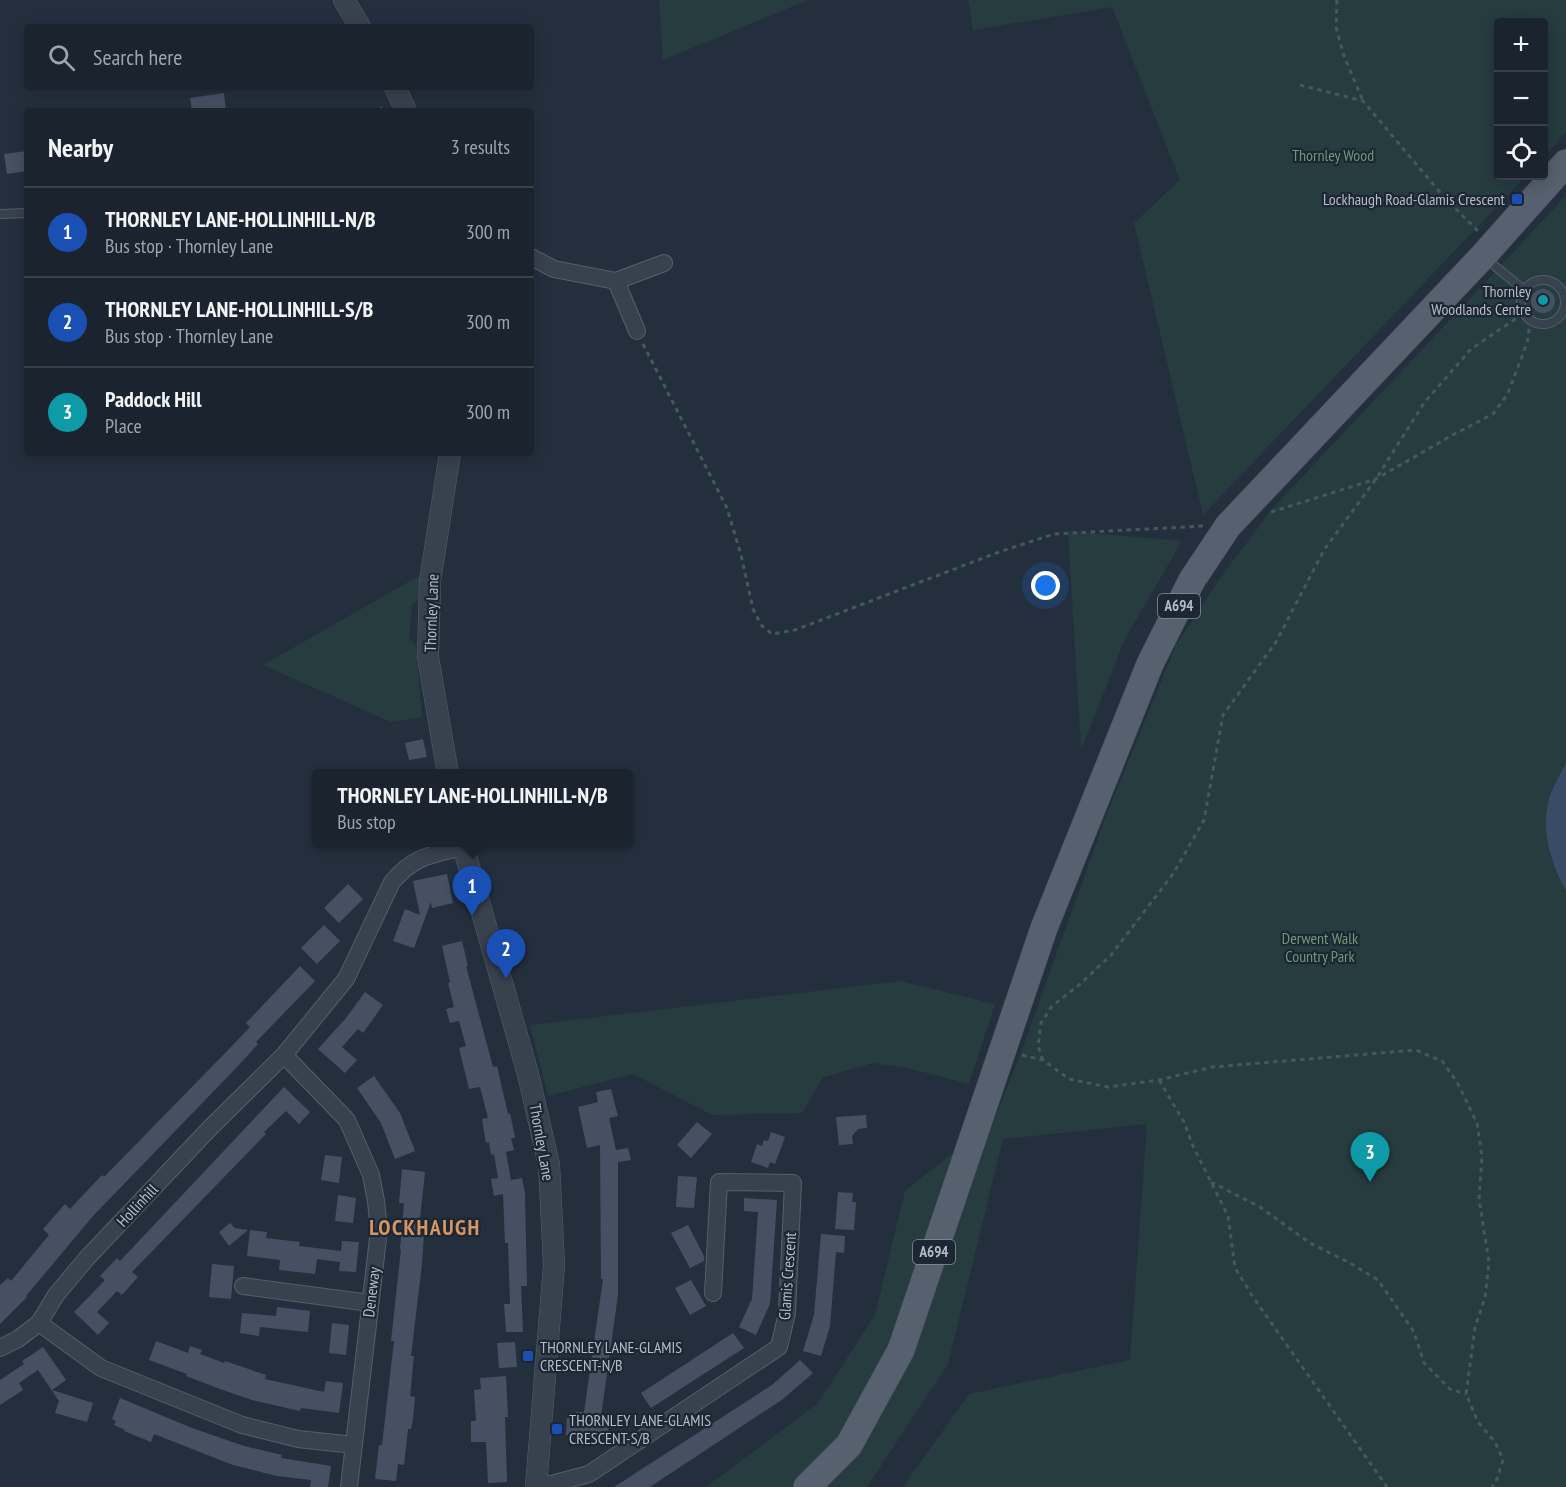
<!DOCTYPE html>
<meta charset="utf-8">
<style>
body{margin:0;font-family:"PT Sans Narrow",sans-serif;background:#282f3a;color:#f1f3f6}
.controls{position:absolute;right:18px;top:18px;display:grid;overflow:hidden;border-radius:6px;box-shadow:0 3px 15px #0003}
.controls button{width:54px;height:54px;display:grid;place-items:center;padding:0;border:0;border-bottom:2px solid #39404a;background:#1b232e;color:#f1f3f6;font:30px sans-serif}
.you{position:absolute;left:1046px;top:586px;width:21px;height:21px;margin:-15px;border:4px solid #fff;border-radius:50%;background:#1a73e8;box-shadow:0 0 0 9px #1a73e833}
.badge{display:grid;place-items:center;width:39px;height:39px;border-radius:50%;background:#8ab4f8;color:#fff;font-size:20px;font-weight:700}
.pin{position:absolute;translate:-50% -50px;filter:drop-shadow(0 2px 3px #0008)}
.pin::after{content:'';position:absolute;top:32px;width:21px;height:18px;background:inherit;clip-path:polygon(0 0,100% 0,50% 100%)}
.popup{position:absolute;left:312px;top:769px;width:321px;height:78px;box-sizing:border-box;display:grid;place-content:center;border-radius:6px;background:#1b232e;filter:drop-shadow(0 2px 4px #0005);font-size:20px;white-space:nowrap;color:#a0a4aa}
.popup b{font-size:22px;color:#f1f3f6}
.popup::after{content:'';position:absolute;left:50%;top:100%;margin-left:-12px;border:12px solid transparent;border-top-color:#1b232e}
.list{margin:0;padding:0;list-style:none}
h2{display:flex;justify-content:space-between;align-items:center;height:78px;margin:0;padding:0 24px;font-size:26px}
h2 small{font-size:20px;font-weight:400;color:#a0a4aa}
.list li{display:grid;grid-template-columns:39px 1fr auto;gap:18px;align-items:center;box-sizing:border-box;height:90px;padding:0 24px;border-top:2px solid #39404a}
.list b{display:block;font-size:22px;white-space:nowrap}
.list p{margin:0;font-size:20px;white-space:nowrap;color:#a0a4aa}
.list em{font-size:20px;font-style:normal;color:#a0a4aa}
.icon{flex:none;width:33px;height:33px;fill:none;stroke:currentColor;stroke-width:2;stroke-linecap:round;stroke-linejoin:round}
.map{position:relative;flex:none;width:1566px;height:1487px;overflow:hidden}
.search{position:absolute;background:#1b232e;box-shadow:0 3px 15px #0003;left:24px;top:24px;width:510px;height:66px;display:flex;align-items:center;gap:15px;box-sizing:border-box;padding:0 21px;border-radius:6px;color:#a0a4aa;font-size:22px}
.panel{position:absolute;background:#1b232e;box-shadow:0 3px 15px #0003;left:24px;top:108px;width:510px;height:348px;border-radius:6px}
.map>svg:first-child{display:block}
.green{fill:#263c3f}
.water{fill:#394c67}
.building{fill:#455162}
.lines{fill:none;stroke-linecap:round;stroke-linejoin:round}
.service-casing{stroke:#565f6c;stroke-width:10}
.minor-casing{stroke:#565f6c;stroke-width:18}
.tertiary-casing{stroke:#565f6c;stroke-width:22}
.primary-casing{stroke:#414a57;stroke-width:28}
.path{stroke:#44595c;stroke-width:3;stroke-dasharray:4.5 4.5;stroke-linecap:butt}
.service{stroke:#38414e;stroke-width:8}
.minor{stroke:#38414e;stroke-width:16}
.tertiary{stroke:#38414e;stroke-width:21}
.primary{stroke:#56606e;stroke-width:27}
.transit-dot{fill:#1a4fb4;stroke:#1d2633;stroke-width:2}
.culture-dot{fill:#0f9aa8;stroke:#1d2633;stroke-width:2}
.labels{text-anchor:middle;stroke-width:4.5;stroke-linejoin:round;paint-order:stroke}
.shield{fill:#1d2633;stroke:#878f9c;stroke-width:1.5}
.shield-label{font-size:15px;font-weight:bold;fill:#b4bcc9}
.park-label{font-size:16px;fill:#6b9a76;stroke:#1d2633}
.poi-label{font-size:16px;fill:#b4bcc9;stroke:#1d2633;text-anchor:end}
.street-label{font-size:16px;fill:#b4bcc9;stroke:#1d2633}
.district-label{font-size:22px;font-weight:bold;letter-spacing:1.5px;fill:#d59563;stroke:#1d2633}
</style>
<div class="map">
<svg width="1566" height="1487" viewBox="0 0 1566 1487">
<rect width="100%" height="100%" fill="#242f3e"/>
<path class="green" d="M659 0H808L663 60Z
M968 0H1566V132L1544 157V22H1498V176H1526L1203 515 1134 223 1180 180 1112 7 973 30Z
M1566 196V763L1552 791 1550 854 1566 891V1487H903L969 1394 1130 1360 1147 1124 1003 1139 948 1364 867 1487H706L818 1403 875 1315 905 1191 950 1155 985 1142 1020 1055 1107 814 1176 645 1223 574 1273 508Z
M1068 531 1182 541 1125 639 1081 750Z
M419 576V599L412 605 409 638 416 645 422 717 391 722 263 665Z
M900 981 995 1004 969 1084 907 1068 873 1063 823 1077 802 1113 712 1115 633 1074 548 1096 530 1025Z"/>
<path class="water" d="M1566 763V891C1550 861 1539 826 1551 793 1555 783 1561 773 1566 763Z"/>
<path class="building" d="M224 93 226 111H192L190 98Z
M27 151V171L7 174 4 154Z
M1531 301a12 12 0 1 1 24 0a12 12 0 1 1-24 0Z
M423 739 427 757 409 760 405 743Z
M447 874 453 903 432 908 431 902 414 948 393 941 405 909 420 915 413 881Z
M348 884 363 899 339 923 324 908Z
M324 925 340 941 317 964 301 948Z
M462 941 468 966H466L493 1067 497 1066 508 1114 510 1113 515 1138H511L514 1150 506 1152 511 1180 522 1178 525 1193 527 1286H521L523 1332H506L504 1304H510L508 1243H505L503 1194 494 1196 491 1179 498 1178 494 1154 491 1155 489 1142 486 1143 482 1119 488 1118 480 1087 469 1089 459 1048 466 1046 459 1021 450 1023 446 1009 454 1007 448 983 450 982 442 946Z
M300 966 315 981 256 1042 258 1044 238 1066 93 1216 26 1296 27 1297 0 1324V1285L8 1278 11 1281 49 1235 43 1229 65 1204 70 1209 102 1175 104 1177 232 1046 250 1027 246 1023Z
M365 992 383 1005 363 1033 358 1029 342 1047 357 1060 345 1073 318 1049 346 1018Z
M374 1076 400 1113 415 1151 395 1159 381 1123 357 1088Z
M284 1087 310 1112 299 1124 286 1111 264 1132 266 1134 132 1272 138 1277 122 1295 117 1291 97 1312 109 1323 98 1335 74 1312 105 1280 100 1276 117 1258 120 1261Z
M611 1089 618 1116 609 1118 616 1150 628 1148 631 1160 618 1162V1295L601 1416 609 1417 608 1437 566 1435 567 1418H575L576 1412H584L603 1279H601L600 1145 587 1148 578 1107 598 1102 596 1092Z
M866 1115 867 1128 858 1129 852 1136 853 1144 839 1145 836 1117Z
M697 1122 712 1134 691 1158 677 1145Z
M771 1132 785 1137 775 1164 770 1162 768 1168 751 1162 757 1144 762 1146 764 1140 768 1141Z
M325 1155 342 1157 339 1183 321 1180Z
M402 1169 425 1172 420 1218 425 1219 422 1264 411 1356H414L410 1396 415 1397 413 1420 411 1429H408L404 1465 398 1464 396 1481 375 1479 379 1445H382L394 1341H391L401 1249H400L404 1203H399Z
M678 1176 697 1177 694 1208 676 1207Z
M838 1192 853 1193 852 1202H856L854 1230 835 1229Z
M338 1195 356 1198 353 1223 335 1221Z
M744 1198 777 1200 770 1304 756 1335 739 1327 752 1299 758 1212 744 1211Z
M230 1223 235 1228 248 1230 229 1246 219 1232Z
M688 1225 704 1256V1261L690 1268 671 1233Z
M250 1230 267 1232 266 1238 300 1242 299 1246 341 1251 342 1241 359 1242 356 1272 339 1271 340 1262 317 1259 315 1274 279 1270 280 1260 247 1256Z
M821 1234 845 1236 844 1253 836 1252 830 1326 821 1356 803 1351 814 1315Z
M212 1264 234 1266 231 1299 209 1297Z
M691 1280 706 1306 690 1315 675 1288Z
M277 1307 310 1311 308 1332 260 1327 259 1336 240 1333 242 1313 276 1316Z
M332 1323 349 1325 346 1355 329 1353Z
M733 1333 744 1348 651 1408 641 1393Z
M156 1341 188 1353 190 1346 202 1350 200 1354 224 1363 225 1361 266 1375 265 1379 324 1392 326 1381 343 1383 339 1413 301 1408 300 1411 252 1400 220 1389 186 1376 187 1374 149 1360Z
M515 1342 517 1367 499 1368 497 1343Z
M43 1347 66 1380 52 1390 93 1403 87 1422 55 1413 59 1401 38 1370 19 1383 23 1390 0 1405V1380L24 1364 22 1361Z
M800 1360 813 1373 783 1399 650 1487H614L772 1385Z
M506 1376 508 1417H505L507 1482 488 1483 486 1442H471V1421H476L474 1390 481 1389 480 1378Z
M120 1398 192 1428 244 1446 282 1455 281 1458 331 1466 328 1487H310L311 1480 277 1476 233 1465 154 1434 151 1442 124 1431 125 1430 114 1425 116 1421 112 1419Z"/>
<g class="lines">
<defs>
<path id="service" d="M0 214 27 213
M1485 258 1524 290
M1521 302a22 22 0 1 1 44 0a22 22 0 1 1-44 0Z"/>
<path id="minor" d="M531 257 554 269 616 281 637 331
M616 281 664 263
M284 1055 347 1120 371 1175 376 1201 379 1230 349 1487
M243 1286 370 1303
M0 1348 18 1339 39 1323
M354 1445 298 1439 242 1425 101 1368 39 1323 56 1295 87 1258 210 1128 284 1055 346 979 392 882C414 856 431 855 463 847
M540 1487 589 1474 779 1347 787 1313 793 1183 719 1182 713 1293"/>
<path id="tertiary" d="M344 0 360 27
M395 87 406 111
M448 774 428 657 430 581 450 453
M462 842 528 1074 549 1165 554 1265 536 1487"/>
<path id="primary" d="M807 1487 849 1445 901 1350 1044 928 1150 664 1192 580 1228 526 1483 256 1566 163"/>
</defs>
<use href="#service" class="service-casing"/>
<use href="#minor" class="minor-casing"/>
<use href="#tertiary" class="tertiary-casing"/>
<use href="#primary" class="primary-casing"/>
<path class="path" d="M1337 0 1336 27 1344 56 1363 101
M1300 85 1363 101 1443 196 1478 231
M379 111 384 105
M1563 313 1566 316
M643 344 727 508 741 555 753 609 761 625 772 634 795 630 999 552 1054 534 1203 526
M1271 512 1376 479 1449 437 1493 414 1507 395 1523 354 1528 339 1530 320
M1022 1055 1043 1060 1069 1079 1108 1087 1159 1080 1212 1067 1416 1050 1442 1061 1457 1082 1477 1123 1482 1157 1479 1199 1489 1262 1485 1298 1475 1327 1466 1394 1478 1422 1495 1442 1503 1460 1497 1479 1492 1487
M1043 1060 1038 1046 1041 1023 1052 1006 1079 985 1111 955 1173 874 1204 820 1223 715 1276 642 1324 550 1376 479 1424 403 1471 349 1524 313
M1159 1080 1184 1122 1193 1146 1228 1216 1235 1268 1253 1297 1387 1487
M1211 1182 1260 1207 1310 1243 1350 1263 1378 1280 1414 1332 1424 1363 1450 1389 1466 1394"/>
<use href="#service" class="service"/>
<use href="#minor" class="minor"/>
<use href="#tertiary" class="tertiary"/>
<use href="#primary" class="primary"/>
</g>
<g class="transit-dot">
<rect x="1511" y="193" width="12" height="12" rx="3"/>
<rect x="522" y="1350" width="12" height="12" rx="3"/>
<rect x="551" y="1423" width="12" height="12" rx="3"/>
</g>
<circle class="culture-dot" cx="1543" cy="300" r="6"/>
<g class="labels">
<g class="shield">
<rect x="1158" y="594" width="42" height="24" rx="4.5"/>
<rect x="913" y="1240" width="42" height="24" rx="4.5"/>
</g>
<g class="shield-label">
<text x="1179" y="611">A694</text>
<text x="934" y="1257">A694</text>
</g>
<g class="park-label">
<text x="1333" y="161">Thornley Wood</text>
<text x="1320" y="944">Derwent Walk<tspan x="1320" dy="18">Country Park</tspan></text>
</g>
<g class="poi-label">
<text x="1505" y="205">Lockhaugh Road-Glamis Crescent</text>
<text x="1531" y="297">Thornley<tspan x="1531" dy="18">Woodlands Centre</tspan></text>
<text x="540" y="1353" text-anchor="start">THORNLEY LANE-GLAMIS<tspan x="540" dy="18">CRESCENT-N/B</tspan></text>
<text x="569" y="1426" text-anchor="start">THORNLEY LANE-GLAMIS<tspan x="569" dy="18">CRESCENT-S/B</tspan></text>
</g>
<g class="street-label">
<text transform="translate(431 613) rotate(-88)" y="6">Thornley Lane</text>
<text transform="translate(542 1142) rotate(80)" y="6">Thornley Lane</text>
<text transform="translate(137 1205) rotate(-47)" y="6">Hollinhill</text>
<text transform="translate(787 1276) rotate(-86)" y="6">Glamis Crescent</text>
<text transform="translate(371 1292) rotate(-83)" y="6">Deneway</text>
</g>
<g class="district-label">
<text x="425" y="1235">LOCKHAUGH</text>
</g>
</g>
</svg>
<div class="controls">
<button>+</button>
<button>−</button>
<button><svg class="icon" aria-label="locate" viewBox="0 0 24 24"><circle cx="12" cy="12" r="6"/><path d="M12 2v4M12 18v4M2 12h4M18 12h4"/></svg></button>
</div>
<div class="you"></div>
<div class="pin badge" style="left:472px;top:916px;background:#1a4fb4">1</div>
<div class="popup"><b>THORNLEY LANE-HOLLINHILL-N/B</b>Bus stop</div>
<div class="pin badge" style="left:506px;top:979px;background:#1a4fb4">2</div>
<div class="pin badge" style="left:1370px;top:1182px;background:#0f9aa8">3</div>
<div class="search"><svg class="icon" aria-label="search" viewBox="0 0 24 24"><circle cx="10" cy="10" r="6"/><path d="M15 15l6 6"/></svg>Search here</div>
<section class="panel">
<h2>Nearby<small>3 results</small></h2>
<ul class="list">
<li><span class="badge" style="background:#1a4fb4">1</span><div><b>THORNLEY LANE-HOLLINHILL-N/B</b><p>Bus stop · Thornley Lane</p></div><em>300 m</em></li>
<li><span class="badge" style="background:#1a4fb4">2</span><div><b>THORNLEY LANE-HOLLINHILL-S/B</b><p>Bus stop · Thornley Lane</p></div><em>300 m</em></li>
<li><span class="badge" style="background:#0f9aa8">3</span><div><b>Paddock Hill</b><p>Place</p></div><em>300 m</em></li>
</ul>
</section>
</div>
